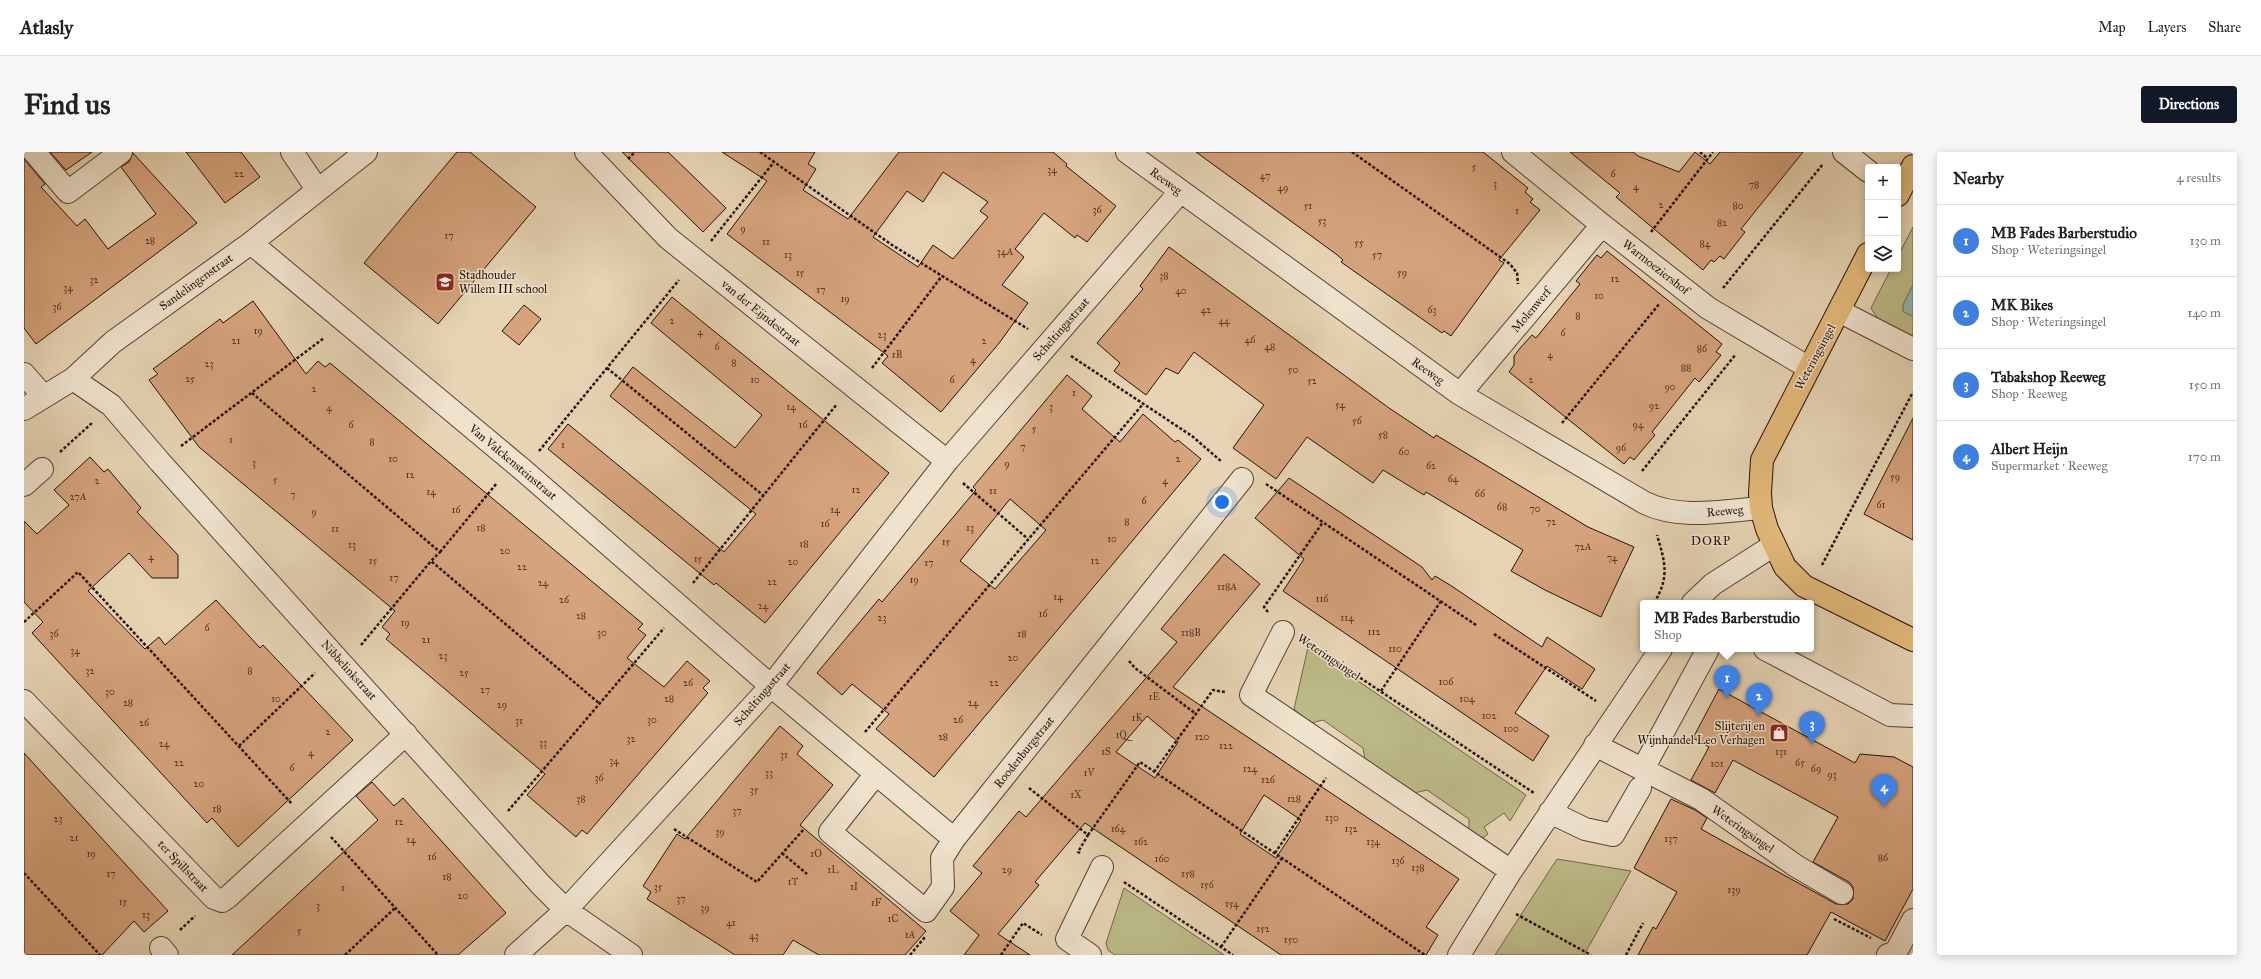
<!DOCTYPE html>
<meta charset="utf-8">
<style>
body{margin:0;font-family:"IM FELL Great Primer",serif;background:#f6f6f6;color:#202124}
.controls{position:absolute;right:12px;top:12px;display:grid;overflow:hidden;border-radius:4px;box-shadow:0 2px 10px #0003}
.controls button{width:36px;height:36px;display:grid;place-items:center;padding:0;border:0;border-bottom:1px solid #e0e0e0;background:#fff;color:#202124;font:20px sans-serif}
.you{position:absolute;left:1198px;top:350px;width:14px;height:14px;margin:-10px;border:3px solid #fff;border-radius:50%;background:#1a73e8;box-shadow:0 0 0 6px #1a73e833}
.badge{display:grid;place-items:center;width:26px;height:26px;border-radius:50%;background:#111827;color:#fff;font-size:13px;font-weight:700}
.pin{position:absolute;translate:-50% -33px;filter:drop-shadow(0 1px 2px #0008)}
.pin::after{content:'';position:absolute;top:21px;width:14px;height:12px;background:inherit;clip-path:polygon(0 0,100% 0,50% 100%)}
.popup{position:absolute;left:1616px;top:448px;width:174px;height:52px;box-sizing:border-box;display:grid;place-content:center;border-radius:4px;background:#fff;filter:drop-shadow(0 1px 3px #0005);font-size:13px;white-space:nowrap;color:#757577}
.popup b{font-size:15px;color:#202124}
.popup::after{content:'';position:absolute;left:50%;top:100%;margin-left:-8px;border:8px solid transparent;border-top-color:#fff}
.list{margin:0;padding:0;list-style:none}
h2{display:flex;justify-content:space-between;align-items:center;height:52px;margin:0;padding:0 16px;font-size:17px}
h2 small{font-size:13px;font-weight:400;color:#757577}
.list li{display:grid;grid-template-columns:26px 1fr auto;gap:12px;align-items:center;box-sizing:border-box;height:72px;padding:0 16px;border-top:1px solid #e0e0e0}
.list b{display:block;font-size:15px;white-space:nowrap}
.list p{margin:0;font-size:13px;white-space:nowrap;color:#757577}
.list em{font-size:13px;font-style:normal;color:#757577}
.icon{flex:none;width:22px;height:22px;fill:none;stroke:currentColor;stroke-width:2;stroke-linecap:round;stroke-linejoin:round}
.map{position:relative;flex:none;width:1889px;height:803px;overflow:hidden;border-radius:4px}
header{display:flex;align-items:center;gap:24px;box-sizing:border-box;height:56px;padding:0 20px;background:#fff;border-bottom:1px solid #e0e0e0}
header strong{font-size:19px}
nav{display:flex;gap:22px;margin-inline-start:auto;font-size:14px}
.intro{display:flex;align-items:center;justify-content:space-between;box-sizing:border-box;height:96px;padding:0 24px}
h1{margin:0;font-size:28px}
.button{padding:10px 18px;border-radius:4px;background:#111827;color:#fff;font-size:14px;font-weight:700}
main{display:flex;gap:24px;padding:0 24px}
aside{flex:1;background:#fff;border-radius:4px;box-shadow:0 2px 10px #0003}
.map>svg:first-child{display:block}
.green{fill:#bcbb88;stroke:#716648}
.water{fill:#96b8af;stroke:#69756c}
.building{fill:#d5a37c;stroke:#261107;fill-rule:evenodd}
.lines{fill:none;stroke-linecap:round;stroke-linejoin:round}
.minor-casing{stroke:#564232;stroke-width:24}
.major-casing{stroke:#261107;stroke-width:24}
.path{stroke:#261107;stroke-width:2.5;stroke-dasharray:3 2;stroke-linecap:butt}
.minor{stroke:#efe3ce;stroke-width:22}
.major{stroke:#e3ba7a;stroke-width:22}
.labels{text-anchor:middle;stroke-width:3;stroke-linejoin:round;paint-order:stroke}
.number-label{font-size:10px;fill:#523624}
.street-label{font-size:12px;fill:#261107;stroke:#efe3ce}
.poi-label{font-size:12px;fill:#261107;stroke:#efe3ce;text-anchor:start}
.neighbourhood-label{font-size:13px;letter-spacing:1px;fill:#261107;stroke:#efe3ce}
</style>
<header>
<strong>Atlasly</strong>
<nav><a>Map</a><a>Layers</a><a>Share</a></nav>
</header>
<div class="intro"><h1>Find us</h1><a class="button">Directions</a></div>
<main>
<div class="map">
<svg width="1889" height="803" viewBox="0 0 1889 803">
<rect width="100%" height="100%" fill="#e6d4b4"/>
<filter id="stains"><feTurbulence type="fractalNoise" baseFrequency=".005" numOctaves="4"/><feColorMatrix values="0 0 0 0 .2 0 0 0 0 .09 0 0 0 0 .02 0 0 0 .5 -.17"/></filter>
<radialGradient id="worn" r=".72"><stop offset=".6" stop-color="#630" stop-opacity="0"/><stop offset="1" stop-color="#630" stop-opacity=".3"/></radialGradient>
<path class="green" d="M1889 75V133L1879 153V159L1889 165V184L1854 167 1847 156 1867 117H1874V104Z
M1284 495 1502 643 1486 669 1480 661 1460 675 1464 682 1459 686 1445 678V667L1403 638 1390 641 1341 607 1339 596 1299 568 1287 571 1270 557Z
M1533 707 1607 719 1560 803H1471Z
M1100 736 1200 803H1091L1084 798 1082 791Z"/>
<path class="water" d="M1889 133V165L1879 159V153Z"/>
<path class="building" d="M26 0H68L42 18Z
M162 0H217L236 25 201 51Z
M433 0H446L512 55 414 172 340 111Z
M598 0H644L702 56 679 80Z
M698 0H791L784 12 792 17 779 38 824 67 875 0H1029L1043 12 1042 14 1092 54 1063 90 1053 83 1051 86 1020 61 991 97 1000 105 978 133 1004 151 976 190 917 260 858 211 864 204 703 82 743 29ZM919 20 964 50 956 59 964 65 929 107 909 93 894 115 849 85 883 39 899 50Z
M1172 0H1459L1504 36 1501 40 1509 47 1506 50 1516 58 1475 108 1480 111 1427 184 1420 179 1418 181 1317 110 1319 108 1312 102Z
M1546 0H1609L1614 4 1655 20 1671 0 1686 12 1696 0H1779L1717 77 1721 80 1700 107 1696 104 1690 110 1687 108 1679 118 1592 45 1596 41Z
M109 1 173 71 12 192 0 176V7L21 32 17 35 53 74 61 67 84 97 132 62 97 15 105 10Z
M1145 95 1365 256 1410 286 1412 283 1564 375 1610 395 1577 465 1521 438 1487 419 1499 398 1402 340 1400 343 1359 318 1349 331 1283 285 1252 327 1209 296 1240 253 1170 200 1154 222 1142 216 1122 243 1090 219 1096 211 1073 191 1119 137 1116 134Z
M1583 99 1698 192 1692 200 1697 203 1675 230 1671 226 1628 280 1631 283 1620 296 1610 308 1606 305 1600 312 1485 220 1490 213V204L1497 195 1508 183 1512 186 1556 132 1552 129 1573 103 1577 106Z
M648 145 865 321 741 471 692 431 690 433 524 297 544 272 700 400 732 362 586 244 609 215 711 296 738 263 627 171Z
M229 149 282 222 294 209 301 215 306 211 619 472 614 477 622 483 603 506 640 535 663 509 686 529 679 536 684 541 563 682 558 678 552 685 503 643 521 622 362 487 366 482 358 475 371 459 175 295 125 228 134 222 129 217 196 167 199 171Z
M500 153 517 167 495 193 478 179Z
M1043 223 1068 244 1058 257 1096 290 1119 262 1151 290 1154 288 1177 307 910 625 852 577 865 562 828 532 818 543 793 521 855 447 858 450 889 413 952 338 949 335ZM986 347 1022 378 971 437 936 409Z
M1889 266V388L1840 362Z
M66 305 80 320 84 317 117 356 113 360 154 403V426H128L105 401 64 439 121 497 135 485 141 493 192 448 236 496 239 493 329 588 214 695 188 666 183 671 8 481 19 470 0 450V369L13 382 45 353 30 338Z
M1265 326 1398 415 1408 428 1411 424 1426 433 1518 495 1523 485 1571 517 1558 537 1523 514 1491 561 1525 584 1509 609 1259 439 1280 407 1231 366Z
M1200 402 1236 432 1149 535 1435 727 1402 775 1414 783 1402 803H1257L1061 671 1011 730 1015 733 974 782 1006 803H940L955 783 926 759 958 721 949 714 995 659 1002 665 1153 490 1137 477ZM1123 564 1154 590 1131 626 1092 600ZM1240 643 1277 668 1252 706 1216 682Z
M1695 537 1831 611 1836 602 1870 605 1889 615V737L1861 789 1807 760 1783 803H1614L1629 775 1632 777 1653 740 1610 716 1647 647 1671 658 1683 666 1677 677 1812 752H1824L1829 747V735L1825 730 1789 710 1814 665 1709 608 1691 641 1667 628 1685 595 1669 586Z
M756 574 779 594 773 602 809 633 776 673 902 779 881 803H795L769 788 759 803H711L623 747 627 740 619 734 653 682 661 687Z
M0 601 144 759 120 780 110 769 78 803H0Z
M348 630 370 654 379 646 482 761 434 803H208L354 668 332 644Z"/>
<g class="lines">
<defs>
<path id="minor" d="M10 0 44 40 97 0
M268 0 293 37
M562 0 644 86 923 309
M1103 0 1436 242 1621 351C1656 368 1699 359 1737 356
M1489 0 1578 73 1684 156 1785 216
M1820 0 1844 19
M227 91 499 318 747 534 930 687 1218 327
M1815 159 1889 197
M0 222 20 245
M49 227 87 253 136 310 517 733 542 758 607 803
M1436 242 1578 73
M0 257 49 227 89 190 227 91 342 0
M0 333 18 317
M1669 451 1689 432 1750 393
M1259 480 1227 543 1487 719
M1741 497 1866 563 1889 564
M0 549 190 746 198 749 204 745 382 582
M1571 593 1677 647 1772 714 1818 741
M1619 617 1684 497
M851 623 806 680 902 759 919 735 918 706 930 687
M1526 660 1561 677 1589 683 1616 636
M137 796 143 803
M492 803 542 758 747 534 923 309 1156 40
M1066 803 1043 787 1078 715
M1435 803 1487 719 1637 497
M1864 803 1872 800 1889 768"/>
<path id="major" d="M1874 43 1889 14
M1844 102 1738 308 1736 341 1737 356 1743 377 1761 415 1780 434 1889 488"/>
</defs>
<use href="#minor" class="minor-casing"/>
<use href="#major" class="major-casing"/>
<path class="path" d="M736 0 868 93 1004 177
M1328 0 1486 112 1493 121 1494 132
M1676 0 1684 7
M604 7 611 0
M1627 80 1689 0
M687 89 750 10
M1699 136 1799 12
M1047 204 1168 284 1198 310
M583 216 740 344
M848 216 918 124
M228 241 416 400 407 409 576 552
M1538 271 1636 151
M157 294 300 186
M515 299 655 128
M36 300 68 271
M1618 319 1712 202
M939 331 1004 387
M1242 332 1452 473
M416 400 473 331
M1798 413 1889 240
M669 431 813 252
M1630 451C1646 425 1641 410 1633 383
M1244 460 1240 455 1299 370
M0 470 54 420 268 652
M1470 482 1572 549
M1282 490 1510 641
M337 493 407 409
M1105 509 1111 516 1172 562
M1357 539 1417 449
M841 580 1119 252
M215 594 291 521
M1130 620 1189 538 1201 540
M1005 636 1064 683 1054 700 1056 701
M484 659 640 476
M650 677 733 730 780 677
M1064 683 1116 610 1401 803
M307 685 414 803
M758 701 783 722
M1251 701 1302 626
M0 721 76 803
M1100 730 1209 803
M1492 762 1567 803
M1810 767 1847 786
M156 778 171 764
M1197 795 1258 706
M321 803 371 756
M886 803 901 785
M977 803 999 771 1018 783
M1602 803 1619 771"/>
<use href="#minor" class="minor"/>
<use href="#major" class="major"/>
</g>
<defs>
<symbol id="school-square" viewBox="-11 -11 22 22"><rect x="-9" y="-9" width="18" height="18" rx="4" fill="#8f2418" stroke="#efe3ce"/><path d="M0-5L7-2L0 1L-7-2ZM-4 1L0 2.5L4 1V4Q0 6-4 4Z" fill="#fff"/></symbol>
<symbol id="shop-square" viewBox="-11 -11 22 22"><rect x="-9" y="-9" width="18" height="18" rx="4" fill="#8f2418" stroke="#efe3ce"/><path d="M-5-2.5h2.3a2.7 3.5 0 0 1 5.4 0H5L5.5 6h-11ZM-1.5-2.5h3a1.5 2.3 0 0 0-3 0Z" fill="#fff"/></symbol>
</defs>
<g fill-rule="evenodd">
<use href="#school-square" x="410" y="119" width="22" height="22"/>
<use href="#shop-square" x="1744" y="570" width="22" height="22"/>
</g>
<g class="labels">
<g class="number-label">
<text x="1450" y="18">5</text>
<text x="1028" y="21">34</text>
<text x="215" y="25">22</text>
<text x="1589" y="25">6</text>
<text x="1241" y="27">47</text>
<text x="1471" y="35">3</text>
<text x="1730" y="36">78</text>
<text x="1612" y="38">4</text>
<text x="1259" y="39">49</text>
<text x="1637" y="56">2</text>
<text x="1284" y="57">51</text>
<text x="1714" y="57">80</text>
<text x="1073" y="61">36</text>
<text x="1493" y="62">1</text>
<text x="1298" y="72">53</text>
<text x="1698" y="74">82</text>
<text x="719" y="80">9</text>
<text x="425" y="87">17</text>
<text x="126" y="92">28</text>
<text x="742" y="93">11</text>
<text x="1335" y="94">55</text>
<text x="1681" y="95">84</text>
<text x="981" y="103">34A</text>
<text x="764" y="106">13</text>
<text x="1353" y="106">57</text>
<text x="776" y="124">15</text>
<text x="1378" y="124">59</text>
<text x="1140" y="127">38</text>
<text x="1591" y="130">12</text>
<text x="70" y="131">32</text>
<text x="44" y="139">34</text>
<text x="797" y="141">17</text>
<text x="1157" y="142">40</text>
<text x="1575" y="147">10</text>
<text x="821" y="150">19</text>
<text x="33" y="158">36</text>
<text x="1182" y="161">42</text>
<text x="1408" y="161">63</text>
<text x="1554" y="167">8</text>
<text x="648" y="172">2</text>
<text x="1200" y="172">44</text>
<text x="234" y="182">19</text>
<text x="676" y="183">4</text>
<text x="1539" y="184">6</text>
<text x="858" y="186">23</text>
<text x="1226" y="191">46</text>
<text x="212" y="192">21</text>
<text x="960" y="192">2</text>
<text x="693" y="198">6</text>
<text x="1246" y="198">48</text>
<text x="1678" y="200">86</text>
<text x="873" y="206">1B</text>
<text x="1526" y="206">4</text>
<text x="949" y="211">4</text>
<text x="710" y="214">8</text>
<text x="185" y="215">23</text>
<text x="1662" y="219">88</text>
<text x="1269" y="221">50</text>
<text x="166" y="230">25</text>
<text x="731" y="231">10</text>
<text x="928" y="231">6</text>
<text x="1507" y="231">2</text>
<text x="1288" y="232">52</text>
<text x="1646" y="238">90</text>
<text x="290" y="240">2</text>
<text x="1050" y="244">1</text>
<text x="1316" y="256">54</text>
<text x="1630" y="257">92</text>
<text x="767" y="258">14</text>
<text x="1027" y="258">3</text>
<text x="305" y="259">4</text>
<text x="1333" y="272">56</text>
<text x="327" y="276">6</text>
<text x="779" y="276">16</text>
<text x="1614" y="276">94</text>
<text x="1010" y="280">5</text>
<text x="1359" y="286">58</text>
<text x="207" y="291">1</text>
<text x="348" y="293">8</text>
<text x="539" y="296">1</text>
<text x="999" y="298">7</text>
<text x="1597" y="299">96</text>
<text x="1380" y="303">60</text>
<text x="369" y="310">10</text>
<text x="1154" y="310">2</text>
<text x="230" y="314">3</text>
<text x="983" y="315">9</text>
<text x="1407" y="317">62</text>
<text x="386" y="326">12</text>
<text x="1871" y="328">59</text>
<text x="1429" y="330">64</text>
<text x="251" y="331">5</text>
<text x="73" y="332">2</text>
<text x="1141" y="332">4</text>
<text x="832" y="341">12</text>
<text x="969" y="342">11</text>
<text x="407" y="343">14</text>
<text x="1456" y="345">66</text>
<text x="269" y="346">7</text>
<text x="54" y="348">27A</text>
<text x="1120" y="352">6</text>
<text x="1857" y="356">61</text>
<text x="1478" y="358">68</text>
<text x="1511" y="360">70</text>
<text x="432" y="361">16</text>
<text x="811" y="361">14</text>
<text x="290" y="363">9</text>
<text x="1103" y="373">8</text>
<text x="1527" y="373">72</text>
<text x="801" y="375">16</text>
<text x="457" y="379">18</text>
<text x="946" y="379">13</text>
<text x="311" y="380">11</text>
<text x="1088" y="390">10</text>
<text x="922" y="393">15</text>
<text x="780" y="395">18</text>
<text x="328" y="396">13</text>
<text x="1559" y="398">72A</text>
<text x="481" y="402">20</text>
<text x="127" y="408">4</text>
<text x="1588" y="409">74</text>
<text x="674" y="410">15</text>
<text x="349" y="412">15</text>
<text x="1071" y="412">12</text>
<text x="769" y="413">20</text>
<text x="905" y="414">17</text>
<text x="498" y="418">22</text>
<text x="370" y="429">17</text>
<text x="890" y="431">19</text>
<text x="748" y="433">22</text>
<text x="519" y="434">24</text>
<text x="1203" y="438">118A</text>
<text x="1034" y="448">14</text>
<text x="1298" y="450">116</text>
<text x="540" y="451">26</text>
<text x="739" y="457">24</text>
<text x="1019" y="465">16</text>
<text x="557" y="467">28</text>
<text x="858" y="469">23</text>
<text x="1323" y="469">114</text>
<text x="381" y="474">19</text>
<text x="183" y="479">6</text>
<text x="1350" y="483">112</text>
<text x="578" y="484">30</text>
<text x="1167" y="484">118B</text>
<text x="30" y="485">36</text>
<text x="998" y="485">18</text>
<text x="402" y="491">21</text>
<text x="1371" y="500">110</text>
<text x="51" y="502">34</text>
<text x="419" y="507">23</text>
<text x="989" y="509">20</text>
<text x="66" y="522">32</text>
<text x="226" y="522">8</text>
<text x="440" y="524">25</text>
<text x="1422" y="533">106</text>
<text x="664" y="534">26</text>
<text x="970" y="534">22</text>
<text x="461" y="541">27</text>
<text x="86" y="543">30</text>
<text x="1130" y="548">1E</text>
<text x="252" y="550">10</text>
<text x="645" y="550">28</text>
<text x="1443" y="550">104</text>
<text x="104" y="554">28</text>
<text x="949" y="554">24</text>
<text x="478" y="556">29</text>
<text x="1465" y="567">102</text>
<text x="1113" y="569">1K</text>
<text x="628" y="571">30</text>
<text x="934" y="571">26</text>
<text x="495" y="572">31</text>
<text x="120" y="574">26</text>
<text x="1487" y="580">100</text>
<text x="304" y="583">2</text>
<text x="1097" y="586">1Q</text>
<text x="919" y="588">28</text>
<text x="1178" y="588">120</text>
<text x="607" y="590">32</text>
<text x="519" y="594">33</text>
<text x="140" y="595">24</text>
<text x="1202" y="597">122</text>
<text x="1082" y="603">1S</text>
<text x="1757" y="603">131</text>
<text x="287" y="604">4</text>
<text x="760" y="606">31</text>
<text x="590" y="612">34</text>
<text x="155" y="614">22</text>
<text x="1776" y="614">65</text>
<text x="1693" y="615">101</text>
<text x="268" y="619">6</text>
<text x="1226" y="620">124</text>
<text x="1792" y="620">69</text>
<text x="745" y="624">33</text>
<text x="1065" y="624">1V</text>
<text x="1808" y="626">93</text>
<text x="575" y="629">36</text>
<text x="1244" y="631">126</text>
<text x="175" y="635">20</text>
<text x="730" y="641">35</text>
<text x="1052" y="646">1X</text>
<text x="557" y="650">38</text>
<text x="1270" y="650">128</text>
<text x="193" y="660">18</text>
<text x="713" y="662">37</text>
<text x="1308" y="669">130</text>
<text x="34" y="670">23</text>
<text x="375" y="673">12</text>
<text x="1094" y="680">164</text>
<text x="1327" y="680">132</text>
<text x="696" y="683">39</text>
<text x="50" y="689">21</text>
<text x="1647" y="690">137</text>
<text x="387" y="691">14</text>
<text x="1117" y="693">162</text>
<text x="1349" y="693">134</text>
<text x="67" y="705">19</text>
<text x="792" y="705">1O</text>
<text x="408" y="708">16</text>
<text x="1859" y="709">86</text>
<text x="1138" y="710">160</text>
<text x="1374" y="712">136</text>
<text x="1394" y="719">138</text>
<text x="809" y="721">1L</text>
<text x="983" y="721">29</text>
<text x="87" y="725">17</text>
<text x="1164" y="725">158</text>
<text x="423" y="728">18</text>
<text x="769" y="733">1T</text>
<text x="1183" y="736">156</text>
<text x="634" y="738">35</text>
<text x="830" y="738">1I</text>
<text x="319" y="739">1</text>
<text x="1710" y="741">139</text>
<text x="439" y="747">20</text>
<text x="657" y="750">37</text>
<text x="99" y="753">15</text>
<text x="852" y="754">1F</text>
<text x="1208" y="755">154</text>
<text x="294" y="757">3</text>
<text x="681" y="759">39</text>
<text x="122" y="766">13</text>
<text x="869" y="770">1C</text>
<text x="707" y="774">41</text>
<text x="1239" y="780">152</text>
<text x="275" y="782">5</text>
<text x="886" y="786">1A</text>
<text x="730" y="787">43</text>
<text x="1267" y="791">150</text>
</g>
<g class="street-label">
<text transform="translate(1142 29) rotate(37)" y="4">Reeweg</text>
<text transform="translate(1632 115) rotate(38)" y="4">Warmoeziershof</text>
<text transform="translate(172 130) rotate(-36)" y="4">Sandelingenstraat</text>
<text transform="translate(1507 158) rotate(-50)" y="4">Molenwerf</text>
<text transform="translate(737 161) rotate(39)" y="4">van der Eijndestraat</text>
<text transform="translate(1037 177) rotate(-49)" y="4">Scheltingastraat</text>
<text transform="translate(1791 205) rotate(-62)" y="4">Weteringsingel</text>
<text transform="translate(1404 219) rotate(36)" y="4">Reeweg</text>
<text transform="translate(489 310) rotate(40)" y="4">Van Valckensteinstraat</text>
<text transform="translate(1701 359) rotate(-5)" y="4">Reeweg</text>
<text transform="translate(1305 505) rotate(34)" y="4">Weteringsingel</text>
<text transform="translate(325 518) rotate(48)" y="4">Nibbelinkstraat</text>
<text transform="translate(738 542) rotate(-49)" y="4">Scheltingastraat</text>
<text transform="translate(1000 600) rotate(-51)" y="4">Roodenburgstraat</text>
<text transform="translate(1719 677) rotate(35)" y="4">Weteringsingel</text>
<text transform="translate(159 714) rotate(46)" y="4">ter Spillstraat</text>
</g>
<g class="poi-label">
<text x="435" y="127">Stadhouder<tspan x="435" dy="14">Willem III school</tspan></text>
<text x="1741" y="578" text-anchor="end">Slijterij en<tspan x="1741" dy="14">Wijnhandel Leo Verhagen</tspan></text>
</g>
<g class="neighbourhood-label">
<text x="1687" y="393">DORP</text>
</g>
</g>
<rect width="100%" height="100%" filter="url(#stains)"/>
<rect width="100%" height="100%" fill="url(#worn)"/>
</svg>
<div class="controls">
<button>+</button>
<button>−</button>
<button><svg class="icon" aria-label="layers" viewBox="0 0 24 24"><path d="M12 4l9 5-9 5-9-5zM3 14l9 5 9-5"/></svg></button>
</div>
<div class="you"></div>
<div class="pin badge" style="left:1703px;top:546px;background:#3f7fe0">1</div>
<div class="popup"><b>MB Fades Barberstudio</b>Shop</div>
<div class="pin badge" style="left:1735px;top:564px;background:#3f7fe0">2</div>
<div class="pin badge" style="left:1788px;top:592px;background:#3f7fe0">3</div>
<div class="pin badge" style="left:1860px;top:655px;background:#3f7fe0">4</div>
</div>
<aside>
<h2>Nearby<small>4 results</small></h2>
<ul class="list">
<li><span class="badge" style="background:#3f7fe0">1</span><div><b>MB Fades Barberstudio</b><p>Shop · Weteringsingel</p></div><em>130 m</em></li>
<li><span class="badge" style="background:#3f7fe0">2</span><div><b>MK Bikes</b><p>Shop · Weteringsingel</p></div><em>140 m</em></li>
<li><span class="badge" style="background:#3f7fe0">3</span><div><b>Tabakshop Reeweg</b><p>Shop · Reeweg</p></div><em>150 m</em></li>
<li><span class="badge" style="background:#3f7fe0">4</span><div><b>Albert Heijn</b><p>Supermarket · Reeweg</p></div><em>170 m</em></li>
</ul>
</aside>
</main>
